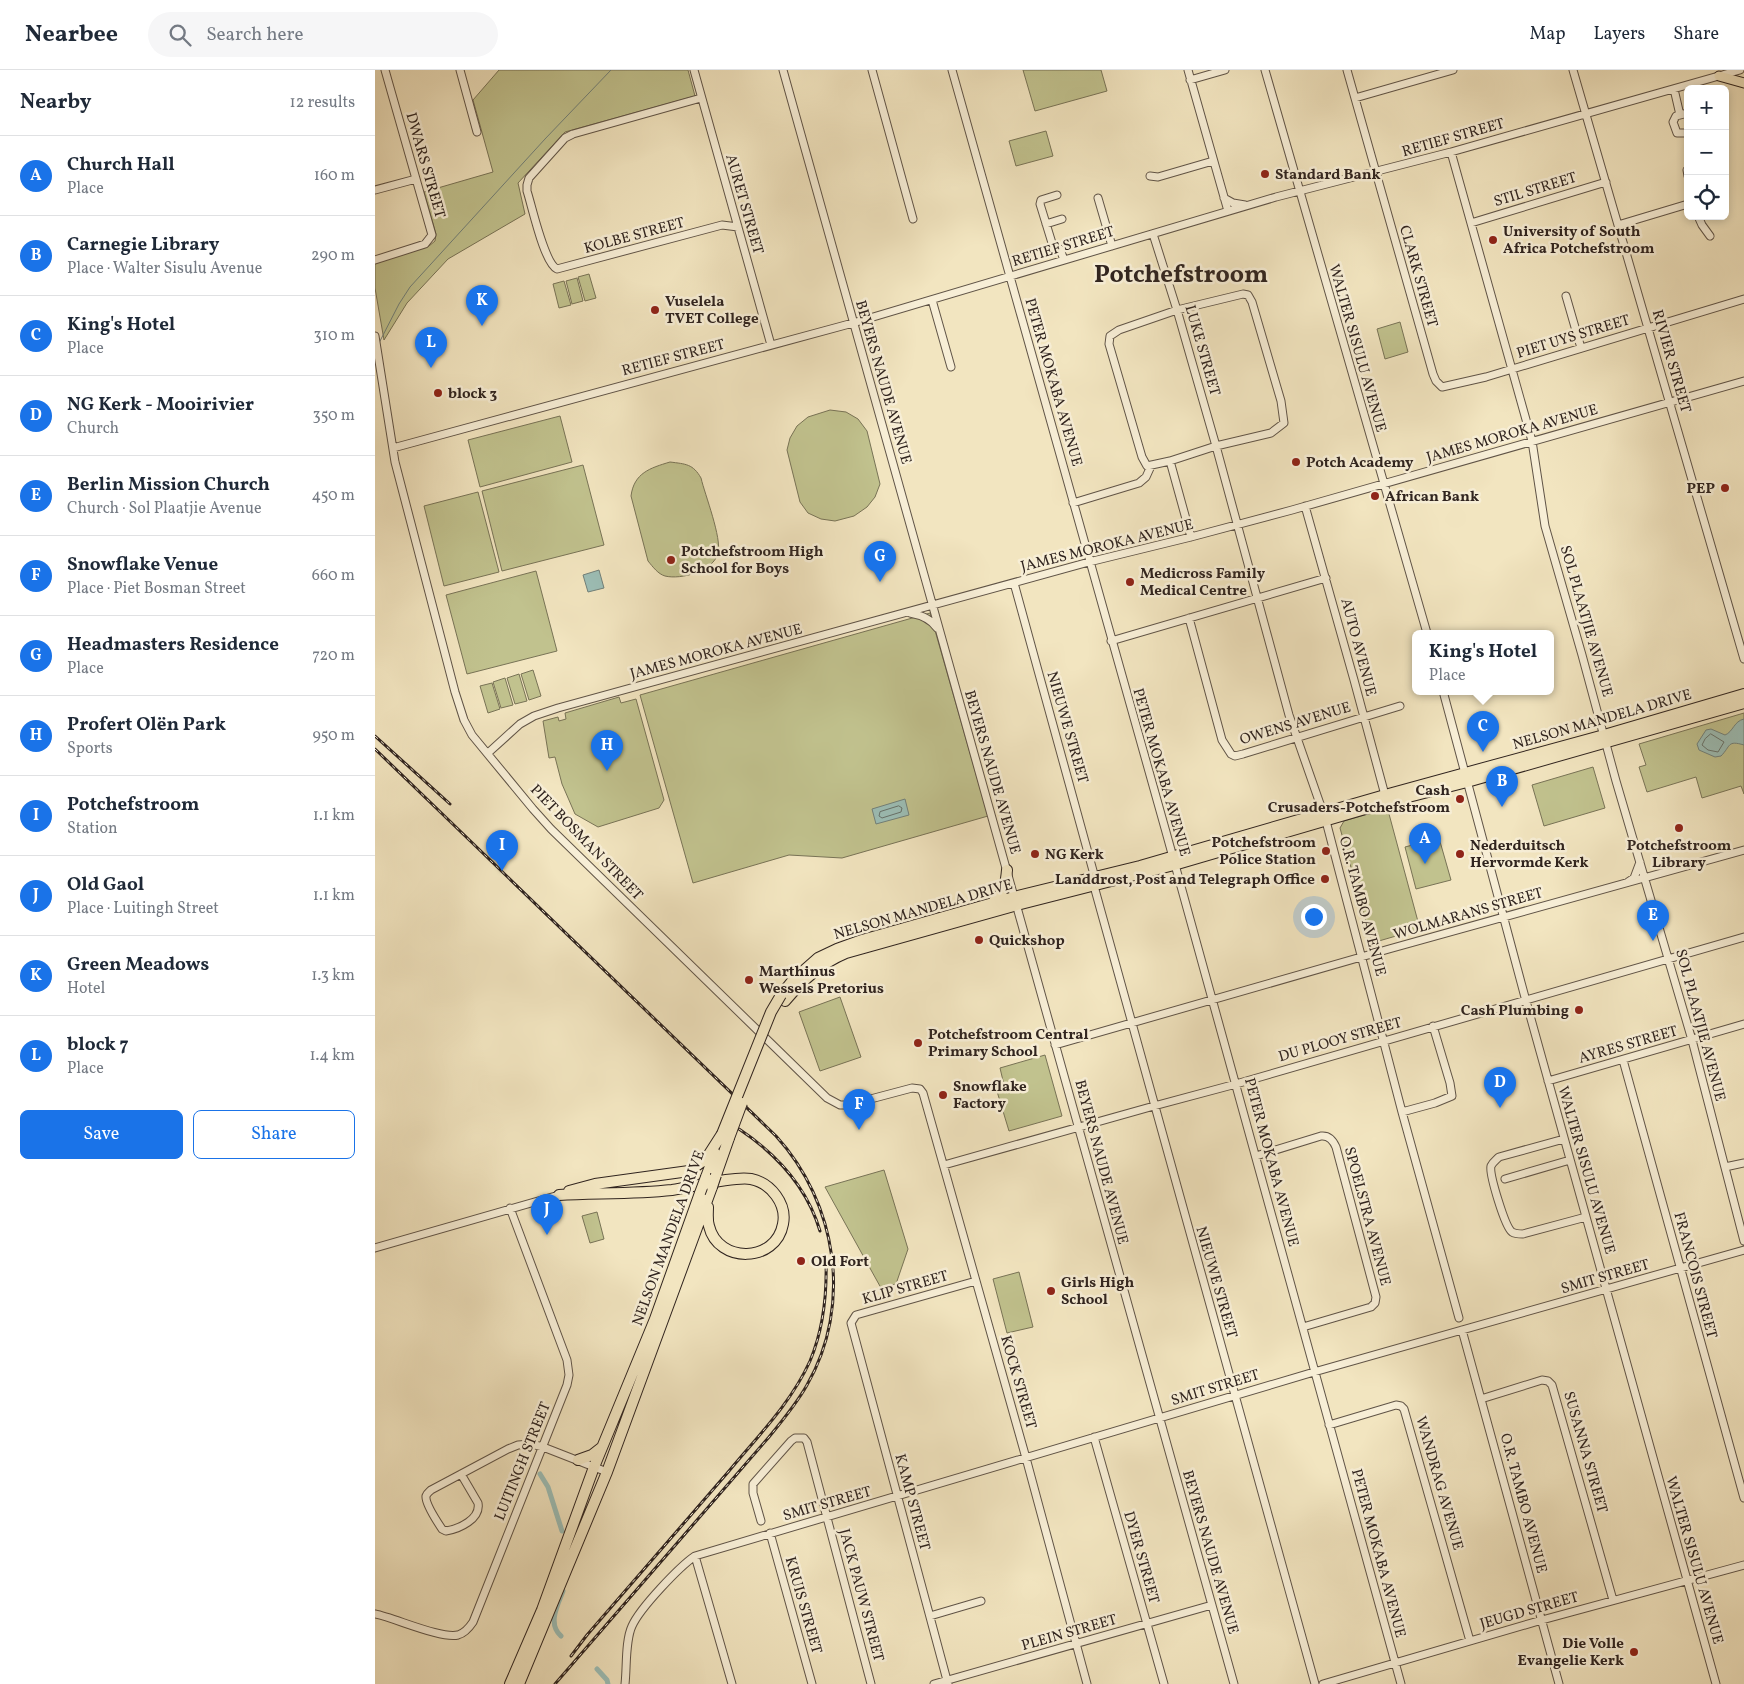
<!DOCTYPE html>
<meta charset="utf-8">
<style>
body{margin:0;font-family:Vollkorn,serif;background:#f6f6f7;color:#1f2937}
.controls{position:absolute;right:15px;top:15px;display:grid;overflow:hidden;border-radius:8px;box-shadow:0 2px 8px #0003}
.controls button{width:45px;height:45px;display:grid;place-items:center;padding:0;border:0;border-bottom:1px solid #e0e1e3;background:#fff;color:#1f2937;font:25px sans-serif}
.you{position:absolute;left:938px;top:846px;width:18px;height:18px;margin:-12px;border:4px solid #fff;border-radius:50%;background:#1a73e8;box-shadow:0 0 0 8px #1a73e833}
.badge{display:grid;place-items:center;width:32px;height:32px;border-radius:50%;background:#1a73e8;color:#fff;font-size:16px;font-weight:700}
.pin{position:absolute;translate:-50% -41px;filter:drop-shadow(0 1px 2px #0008)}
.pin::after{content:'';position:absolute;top:26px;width:18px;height:15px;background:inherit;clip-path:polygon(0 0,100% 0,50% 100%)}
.popup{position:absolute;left:1037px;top:560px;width:142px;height:65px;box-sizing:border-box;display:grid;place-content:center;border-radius:8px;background:#fff;filter:drop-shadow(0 1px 4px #0005);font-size:16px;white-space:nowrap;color:#747a83}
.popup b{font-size:19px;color:#1f2937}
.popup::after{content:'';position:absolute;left:50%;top:100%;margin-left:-10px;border:10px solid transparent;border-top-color:#fff}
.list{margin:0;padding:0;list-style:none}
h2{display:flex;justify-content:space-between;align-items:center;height:65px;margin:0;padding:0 20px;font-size:21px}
h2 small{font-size:16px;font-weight:400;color:#747a83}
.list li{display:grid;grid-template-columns:32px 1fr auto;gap:15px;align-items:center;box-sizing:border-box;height:80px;padding:0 20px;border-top:1px solid #e0e1e3}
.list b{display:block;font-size:19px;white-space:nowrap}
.list p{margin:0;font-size:16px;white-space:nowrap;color:#747a83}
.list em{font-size:16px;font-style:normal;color:#747a83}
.actions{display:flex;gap:10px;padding:15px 20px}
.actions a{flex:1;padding:11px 0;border:1px solid #1a73e8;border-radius:8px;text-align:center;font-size:18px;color:#1a73e8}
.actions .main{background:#1a73e8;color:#fff}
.icon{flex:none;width:28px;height:28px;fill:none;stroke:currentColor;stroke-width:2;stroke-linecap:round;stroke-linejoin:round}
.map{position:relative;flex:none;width:1369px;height:1614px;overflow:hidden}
header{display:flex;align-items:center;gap:30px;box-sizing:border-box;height:70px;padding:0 25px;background:#fff;border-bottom:1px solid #e0e1e3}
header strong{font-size:24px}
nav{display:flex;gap:28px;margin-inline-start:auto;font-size:18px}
.search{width:350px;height:45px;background:#f6f6f7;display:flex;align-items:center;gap:12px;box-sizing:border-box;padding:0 18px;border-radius:28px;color:#747a83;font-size:19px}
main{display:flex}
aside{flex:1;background:#fff}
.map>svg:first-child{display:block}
.green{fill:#c1c28e;stroke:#787356}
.water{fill:#9cbeb6;stroke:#71807a}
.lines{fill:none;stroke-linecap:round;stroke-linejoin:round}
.shore{stroke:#66716a;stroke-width:1}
.stream{stroke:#71807a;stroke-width:1}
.canal{stroke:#9cbeb6;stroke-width:5}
.minor-casing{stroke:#605447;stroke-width:9}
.major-casing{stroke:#30241f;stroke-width:11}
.highway-casing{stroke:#30241f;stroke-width:12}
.minor{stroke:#f7eed6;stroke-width:7}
.major{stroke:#f2e5c0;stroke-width:9}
.highway{stroke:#f2e5c0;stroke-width:10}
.rail-casing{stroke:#30241f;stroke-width:3}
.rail{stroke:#f7eed6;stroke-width:1;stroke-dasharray:4;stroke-linecap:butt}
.highway-bridge-casing{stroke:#30241f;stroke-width:12;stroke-linecap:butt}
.highway-bridge{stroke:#f2e5c0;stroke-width:10}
.poi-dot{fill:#8f2418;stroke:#f7eed6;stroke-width:2}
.labels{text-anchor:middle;stroke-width:5;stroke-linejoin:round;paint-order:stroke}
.street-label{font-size:15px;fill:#30241f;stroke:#f7eed6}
.poi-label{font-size:15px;font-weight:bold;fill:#30241f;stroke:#f7eed6;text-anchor:start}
.town-label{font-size:25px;font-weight:bold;fill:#30241f;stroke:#f7eed6}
</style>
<header>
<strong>Nearbee</strong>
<div class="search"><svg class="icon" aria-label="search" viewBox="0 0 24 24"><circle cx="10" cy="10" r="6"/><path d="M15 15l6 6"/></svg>Search here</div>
<nav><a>Map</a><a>Layers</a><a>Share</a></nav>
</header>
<main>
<aside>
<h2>Nearby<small>12 results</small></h2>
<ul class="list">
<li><span class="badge">A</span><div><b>Church Hall</b><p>Place</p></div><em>160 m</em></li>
<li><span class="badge">B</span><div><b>Carnegie Library</b><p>Place · Walter Sisulu Avenue</p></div><em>290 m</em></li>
<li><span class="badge">C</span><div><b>King's Hotel</b><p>Place</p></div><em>310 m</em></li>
<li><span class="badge">D</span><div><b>NG Kerk - Mooirivier</b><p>Church</p></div><em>350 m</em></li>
<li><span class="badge">E</span><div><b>Berlin Mission Church</b><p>Church · Sol Plaatjie Avenue</p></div><em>450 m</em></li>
<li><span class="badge">F</span><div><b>Snowflake Venue</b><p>Place · Piet Bosman Street</p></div><em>660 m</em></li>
<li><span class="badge">G</span><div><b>Headmasters Residence</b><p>Place</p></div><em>720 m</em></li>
<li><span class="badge">H</span><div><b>Profert Olën Park</b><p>Sports</p></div><em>950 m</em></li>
<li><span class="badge">I</span><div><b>Potchefstroom</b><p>Station</p></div><em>1.1 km</em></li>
<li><span class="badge">J</span><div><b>Old Gaol</b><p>Place · Luitingh Street</p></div><em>1.1 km</em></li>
<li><span class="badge">K</span><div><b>Green Meadows</b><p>Hotel</p></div><em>1.3 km</em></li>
<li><span class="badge">L</span><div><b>block 7</b><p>Place</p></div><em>1.4 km</em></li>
</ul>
<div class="actions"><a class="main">Save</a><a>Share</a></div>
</aside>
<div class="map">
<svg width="1369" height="1614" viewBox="0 0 1369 1614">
<rect width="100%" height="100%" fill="#f2e5c0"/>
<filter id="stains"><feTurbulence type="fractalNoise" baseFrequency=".004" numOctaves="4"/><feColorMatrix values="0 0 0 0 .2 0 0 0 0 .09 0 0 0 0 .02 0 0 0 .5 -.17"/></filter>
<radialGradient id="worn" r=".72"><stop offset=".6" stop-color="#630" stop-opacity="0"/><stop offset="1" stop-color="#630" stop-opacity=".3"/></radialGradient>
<path class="green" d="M124 0H313L320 26 190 62 143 113 150 144 73 189 32 233 9 270 0 218V193L54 176 60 171 61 164 49 122 118 102 98 30Z
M648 0H726L732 21 660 41Z
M671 61 678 86 641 96 634 71Z
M214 204 221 228 210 231 203 207Z
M202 208 208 231 197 234 191 211Z
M189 211 196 235 184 238 178 214Z
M1025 252 1033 282 1010 289 1002 259Z
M455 340 471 342 483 349 492 361 505 414 500 427 492 437 479 446 460 451 446 449 433 443 425 432 412 380 415 368 422 356 433 347Z
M185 346 197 392 105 417 93 370Z
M295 392C311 394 318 394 326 408 330 425 347 468 343 483 339 501 306 510 290 506 283 504 278 497 273 491L256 426C259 403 275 398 295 392Z
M208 395 229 475 127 501 107 421Z
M103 422 124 502 69 516 49 436Z
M161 501 182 581 92 604 71 525Z
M555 543 613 746 467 788 414 785 318 813 265 625Z
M158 600 166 626 154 630 146 604Z
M144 604 152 631 140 634 132 608Z
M130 608 138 635 126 638 118 612Z
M117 613 125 639 113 643 105 616Z
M244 627 246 633 261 629 289 730 284 738 223 757 200 744 187 714 180 687 174 688 168 651 183 647 184 651 191 649 190 643Z
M1369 643V724L1366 716 1327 728 1321 707 1272 722 1264 697 1271 695 1264 674Z
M1218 697 1230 738 1169 756 1157 715Z
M1007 740 1014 744 1045 859 997 873 965 758 969 751Z
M1064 768 1076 810 1041 819 1030 777Z
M465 927 486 987 445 1001 424 942Z
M670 985 687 1046 634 1061 621 1018 629 1015 625 998Z
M509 1100 533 1179 521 1214 506 1218 450 1117Z
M222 1142 229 1169 215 1173 207 1146Z
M644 1202 658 1257 632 1263 618 1209Z"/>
<path class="water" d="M224 500 229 518 213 522 208 505Z
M1369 649V675C1352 670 1356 676 1346 686L1340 687 1324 680 1322 674 1331 660 1336 659 1350 665C1358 662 1359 651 1369 649Z
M530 729 534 745 501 754 497 739Z"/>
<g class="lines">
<path class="shore" d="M1336 664 1349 672 1343 682 1333 680 1327 675 1330 669Z
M524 736 527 738 526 742 507 748 504 746 505 742Z"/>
<path class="stream" d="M4 273 24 234 35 217 170 69 236 0"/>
<path class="canal" d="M165 1404 173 1417 187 1461
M186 1566C172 1554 183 1534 188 1521
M222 1599 232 1610 233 1614"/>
<defs>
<path id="minor" d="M85 0 102 62
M319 0 396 275
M408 0C559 538 708 1076 859 1614
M497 0 538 149
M577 0 791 762 1026 1614
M813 0 853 141
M890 0 1052 563
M972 0 1058 304 1061 311 1067 317 1111 307 1369 229
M1198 0 1369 589
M815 10 850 0
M1299 19 1305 45
M326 28 198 64 190 68 154 108 152 115V121C157 136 169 193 182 199L347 155 363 157
M980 28 1078 0
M1313 43 1301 46 1298 52 1302 63H1313
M1076 82 1157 371 1170 456 1207 585 1241 711 1317 970 1369 1171
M1312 100 1313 106
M775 106 783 107 838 91
M0 120 41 109
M682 125 666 130 665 134 677 173 680 177 685 179 689 190
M723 128 737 176
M849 128 858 133 870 135
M1323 146 1327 155 1335 166
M1096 153 1231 112
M671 154 687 149
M1243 155 1313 134
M778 164 802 240 841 376 914 645 951 751 1027 1042 1084 1248
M0 190 50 174 57 165 10 0
M868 224 873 225 877 232 906 331 909 353 896 363 841 376 795 391 772 396 767 387 734 274 735 266 744 260 802 240Z
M1191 226 1206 278
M557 230 576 297
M0 266 20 392 80 622 89 650 97 665 158 739 176 759 452 1028 465 1035H473L537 1018 545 1019 548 1023 651 1388 712 1614
M18 378 478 253 901 127 1076 82 1365 0
M795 391 816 467
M698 433 764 413 771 407 776 396
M930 436 979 610 1010 725
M639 513 720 808
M535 543C546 545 556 549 562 558
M814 548 847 670 856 684 860 686 868 684 1025 636
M736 571 951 508
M1068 621 1151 931 1341 1614
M113 683 145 654 159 646 183 638 714 492 816 467 917 440 1369 311
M1253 812 1259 808 1265 792
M719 816 940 1614
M680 975 1014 879 1369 780
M1248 990 1369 1428
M1173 1011 1369 954
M1027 1042 1060 1033 1077 1026 1075 1013 1058 956
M1189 1069 1124 1087C1121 1090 1118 1092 1116 1096 1114 1104 1130 1157 1137 1162 1140 1164 1144 1164 1148 1164L1211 1147
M881 1086 946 1066C954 1065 958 1070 961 1077L1001 1227 1000 1233 996 1237 928 1257
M569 1095 779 1036 861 1014 1369 867
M1350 1097 1369 1093
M1130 1109 1195 1090
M0 1178 184 1125
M1087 1260 1184 1614
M1106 1329 1167 1310 1173 1311 1177 1315 1238 1530
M954 1355 1021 1335 1026 1336 1029 1339 1095 1571
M719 1367 789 1614
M86 1404 103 1433C106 1449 84 1459 71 1461L67 1459C63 1453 50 1433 51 1426 52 1423 54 1422 56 1420L133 1379 143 1375 156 1374 168 1377 232 1402
M386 1451 378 1423V1414L416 1371 420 1368H429L432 1372 496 1614
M395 1463 437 1614
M320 1486 357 1614
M0 1544C20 1548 66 1569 83 1565 90 1563 94 1558 98 1552L192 1315 194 1305 192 1290 135 1138
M555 1546 606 1531
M250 1614C252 1597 250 1571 257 1556 265 1538 304 1497 320 1486L939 1302 1369 1180
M559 1614 837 1535
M573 1614 476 1253 481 1245 601 1211
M948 1614 1167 1550 1369 1495"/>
<path id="major" d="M1344 6 1369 13"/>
<path id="highway" d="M619 831C629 823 631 813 632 800
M406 925 418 910 443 888 462 879 487 870 639 827 765 796 1010 725 1229 665 1369 624
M410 931C428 910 445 894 471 883L642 835 799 795 1014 732 1092 712 1369 633
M341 1105 354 1068
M331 1107 340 1083
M194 1121 220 1114 314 1101 331 1089 347 1064
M184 1125C221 1123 260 1124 297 1120 318 1117 358 1106 376 1109 396 1113 412 1134 408 1154 401 1193 343 1194 334 1156 332 1150 333 1143 333 1137
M203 1390 217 1385 226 1378
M135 1614 167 1540 219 1397 280 1249 325 1123
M144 1614 232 1402 337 1117"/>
</defs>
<use href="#minor" class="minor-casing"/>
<use href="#major" class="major-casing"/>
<use href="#highway" class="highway-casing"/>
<use href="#minor" class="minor"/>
<use href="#major" class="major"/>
<use href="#highway" class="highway"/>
<defs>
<path id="rail" d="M0 666 75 734
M0 679 401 1066C462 1133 478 1235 432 1315 422 1333 408 1350 394 1367L180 1614
M364 1059C403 1085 432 1117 445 1161
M196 1586 212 1565C259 1510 307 1456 354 1401 383 1366 416 1333 435 1291 448 1260 452 1225 451 1191"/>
</defs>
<use href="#rail" class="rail-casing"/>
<use href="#rail" class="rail"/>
<defs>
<path id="highway-bridge" d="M347 1064 396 942 406 925
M354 1068 367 1033
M337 1117 341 1105
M325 1123 331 1107"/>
</defs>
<use href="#highway-bridge" class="highway-bridge-casing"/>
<use href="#highway-bridge" class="highway-bridge"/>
</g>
<g class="poi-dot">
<circle cx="890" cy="104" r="5"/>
<circle cx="1118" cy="170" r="5"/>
<circle cx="280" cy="240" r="5"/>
<circle cx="63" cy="323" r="5"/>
<circle cx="921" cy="392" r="5"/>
<circle cx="1350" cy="418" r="5"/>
<circle cx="1000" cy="426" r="5"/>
<circle cx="296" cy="490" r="5"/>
<circle cx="755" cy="512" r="5"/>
<circle cx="1085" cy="729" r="5"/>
<circle cx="1304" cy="758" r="5"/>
<circle cx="951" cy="781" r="5"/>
<circle cx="660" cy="784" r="5"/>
<circle cx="1085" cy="784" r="5"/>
<circle cx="950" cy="809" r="5"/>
<circle cx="604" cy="870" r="5"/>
<circle cx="374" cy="910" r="5"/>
<circle cx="1204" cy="940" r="5"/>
<circle cx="543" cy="973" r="5"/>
<circle cx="568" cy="1025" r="5"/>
<circle cx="426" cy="1191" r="5"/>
<circle cx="676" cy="1221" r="5"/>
<circle cx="1259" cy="1582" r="5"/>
</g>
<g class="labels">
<g class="street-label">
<text transform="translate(1078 67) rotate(-16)" y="5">RETIEF STREET</text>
<text transform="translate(51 95) rotate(74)" y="5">DWARS STREET</text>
<text transform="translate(1160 119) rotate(-17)" y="5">STIL STREET</text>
<text transform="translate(370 134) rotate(74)" y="5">AURET STREET</text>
<text transform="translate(259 165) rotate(-15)" y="5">KOLBE STREET</text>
<text transform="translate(688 176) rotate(-17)" y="5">RETIEF STREET</text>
<text transform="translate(1044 206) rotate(74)" y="5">CLARK STREET</text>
<text transform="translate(1198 266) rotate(-17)" y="5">PIET UYS STREET</text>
<text transform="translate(983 278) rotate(74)" y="5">WALTER SISULU AVENUE</text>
<text transform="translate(828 280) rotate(74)" y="5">LUKE STREET</text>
<text transform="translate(298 287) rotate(-15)" y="5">RETIEF STREET</text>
<text transform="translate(1297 291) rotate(74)" y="5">RIVIER STREET</text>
<text transform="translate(509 312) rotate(74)" y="5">BEYERS NAUDE AVENUE</text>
<text transform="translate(679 312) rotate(74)" y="5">PETER MOKABA AVENUE</text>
<text transform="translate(1137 363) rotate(-16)" y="5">JAMES MOROKA AVENUE</text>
<text transform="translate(732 475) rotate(-14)" y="5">JAMES MOROKA AVENUE</text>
<text transform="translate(1212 551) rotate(74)" y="5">SOL PLAATJIE AVENUE</text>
<text transform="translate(984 577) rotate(75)" y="5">AUTO AVENUE</text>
<text transform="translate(341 581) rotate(-15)" y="5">JAMES MOROKA AVENUE</text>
<text transform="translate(1227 649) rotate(-16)" y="5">NELSON MANDELA DRIVE</text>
<text transform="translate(920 653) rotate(-17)" y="5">OWENS AVENUE</text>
<text transform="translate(693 657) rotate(74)" y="5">NIEUWE STREET</text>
<text transform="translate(618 702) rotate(74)" y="5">BEYERS NAUDE AVENUE</text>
<text transform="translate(787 702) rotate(74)" y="5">PETER MOKABA AVENUE</text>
<text transform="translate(212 772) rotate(46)" y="5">PIET BOSMAN STREET</text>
<text transform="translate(988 836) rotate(75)" y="5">O.R. TAMBO AVENUE</text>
<text transform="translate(548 839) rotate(-16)" y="5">NELSON MANDELA DRIVE</text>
<text transform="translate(1093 843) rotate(-16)" y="5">WOLMARANS STREET</text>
<text transform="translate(1326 955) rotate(75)" y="5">SOL PLAATJIE AVENUE</text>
<text transform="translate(965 969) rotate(-16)" y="5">DU PLOOY STREET</text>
<text transform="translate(1253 974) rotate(-16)" y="5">AYRES STREET</text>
<text transform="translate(727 1092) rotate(75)" y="5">BEYERS NAUDE AVENUE</text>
<text transform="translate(897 1092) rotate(75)" y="5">PETER MOKABA AVENUE</text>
<text transform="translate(1212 1100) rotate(74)" y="5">WALTER SISULU AVENUE</text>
<text transform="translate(993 1146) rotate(75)" y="5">SPOELSTRA AVENUE</text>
<text transform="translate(293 1168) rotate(-70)" y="5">NELSON MANDELA DRIVE</text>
<text transform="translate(1321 1205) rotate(75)" y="5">FRANCOIS STREET</text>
<text transform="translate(1230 1206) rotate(-16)" y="5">SMIT STREET</text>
<text transform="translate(842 1212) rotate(74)" y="5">NIEUWE STREET</text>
<text transform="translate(530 1217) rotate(-16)" y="5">KLIP STREET</text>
<text transform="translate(644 1312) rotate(74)" y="5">KOCK STREET</text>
<text transform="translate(840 1317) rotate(-17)" y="5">SMIT STREET</text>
<text transform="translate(1211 1382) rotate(74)" y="5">SUSANNA STREET</text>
<text transform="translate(147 1391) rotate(-68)" y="5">LUITINGH STREET</text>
<text transform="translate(1065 1413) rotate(74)" y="5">WANDRAG AVENUE</text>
<text transform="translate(538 1432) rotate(75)" y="5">KAMP STREET</text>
<text transform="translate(452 1433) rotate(-16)" y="5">SMIT STREET</text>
<text transform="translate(1149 1433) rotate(75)" y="5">O.R. TAMBO AVENUE</text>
<text transform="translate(836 1482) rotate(74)" y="5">BEYERS NAUDE AVENUE</text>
<text transform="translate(1004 1483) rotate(75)" y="5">PETER MOKABA AVENUE</text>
<text transform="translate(767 1487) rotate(74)" y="5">DYER STREET</text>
<text transform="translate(1320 1490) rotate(74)" y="5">WALTER SISULU AVENUE</text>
<text transform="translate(487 1525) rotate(75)" y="5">JACK PAUW STREET</text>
<text transform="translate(429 1535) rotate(74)" y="5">KRUIS STREET</text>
<text transform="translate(1154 1540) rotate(-16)" y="5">JEUGD STREET</text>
<text transform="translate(694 1562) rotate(-16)" y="5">PLEIN STREET</text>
</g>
<g class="poi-label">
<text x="900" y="109">Standard Bank</text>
<text x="1128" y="166">University of South<tspan x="1128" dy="17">Africa Potchefstroom</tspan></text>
<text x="290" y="236">Vuselela<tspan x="290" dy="17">TVET College</tspan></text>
<text x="73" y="328">block 3</text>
<text x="931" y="397">Potch Academy</text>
<text x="1340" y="423" text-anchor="end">PEP</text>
<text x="1010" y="431">African Bank</text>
<text x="306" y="486">Potchefstroom High<tspan x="306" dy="17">School for Boys</tspan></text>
<text x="765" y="508">Medicross Family<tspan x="765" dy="17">Medical Centre</tspan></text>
<text x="1075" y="725" text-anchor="end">Cash<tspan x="1075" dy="17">Crusaders-Potchefstroom</tspan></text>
<text x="941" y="777" text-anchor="end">Potchefstroom<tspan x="941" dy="17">Police Station</tspan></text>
<text x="1095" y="780">Nederduitsch<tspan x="1095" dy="17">Hervormde Kerk</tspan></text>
<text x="1304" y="780" text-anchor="middle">Potchefstroom<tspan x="1304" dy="17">Library</tspan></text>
<text x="670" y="789">NG Kerk</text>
<text x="940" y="814" text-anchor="end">Landdrost, Post and Telegraph Office</text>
<text x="614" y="875">Quickshop</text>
<text x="384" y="906">Marthinus<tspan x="384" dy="17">Wessels Pretorius</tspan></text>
<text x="1194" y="945" text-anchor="end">Cash Plumbing</text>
<text x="553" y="969">Potchefstroom Central<tspan x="553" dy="17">Primary School</tspan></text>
<text x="578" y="1021">Snowflake<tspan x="578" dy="17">Factory</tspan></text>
<text x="436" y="1196">Old Fort</text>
<text x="686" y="1217">Girls High<tspan x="686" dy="17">School</tspan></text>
<text x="1249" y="1578" text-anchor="end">Die Volle<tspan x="1249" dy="17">Evangelie Kerk</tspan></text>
</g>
<g class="town-label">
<text x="806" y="212">Potchefstroom</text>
</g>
</g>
<rect width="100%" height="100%" filter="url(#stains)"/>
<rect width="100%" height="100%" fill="url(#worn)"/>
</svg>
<div class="controls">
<button>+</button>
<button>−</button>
<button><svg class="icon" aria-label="locate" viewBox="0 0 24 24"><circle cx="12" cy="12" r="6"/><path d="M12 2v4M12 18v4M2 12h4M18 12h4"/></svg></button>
</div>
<div class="you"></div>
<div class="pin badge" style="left:1050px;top:794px">A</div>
<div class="pin badge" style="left:1127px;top:737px">B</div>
<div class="pin badge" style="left:1108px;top:682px">C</div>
<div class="popup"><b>King's Hotel</b>Place</div>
<div class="pin badge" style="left:1125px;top:1038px">D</div>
<div class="pin badge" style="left:1278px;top:871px">E</div>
<div class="pin badge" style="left:484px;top:1060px">F</div>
<div class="pin badge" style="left:505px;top:512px">G</div>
<div class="pin badge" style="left:232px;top:701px">H</div>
<div class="pin badge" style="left:127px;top:801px">I</div>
<div class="pin badge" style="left:172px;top:1165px">J</div>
<div class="pin badge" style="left:107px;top:256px">K</div>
<div class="pin badge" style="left:56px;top:298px">L</div>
</div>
</main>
